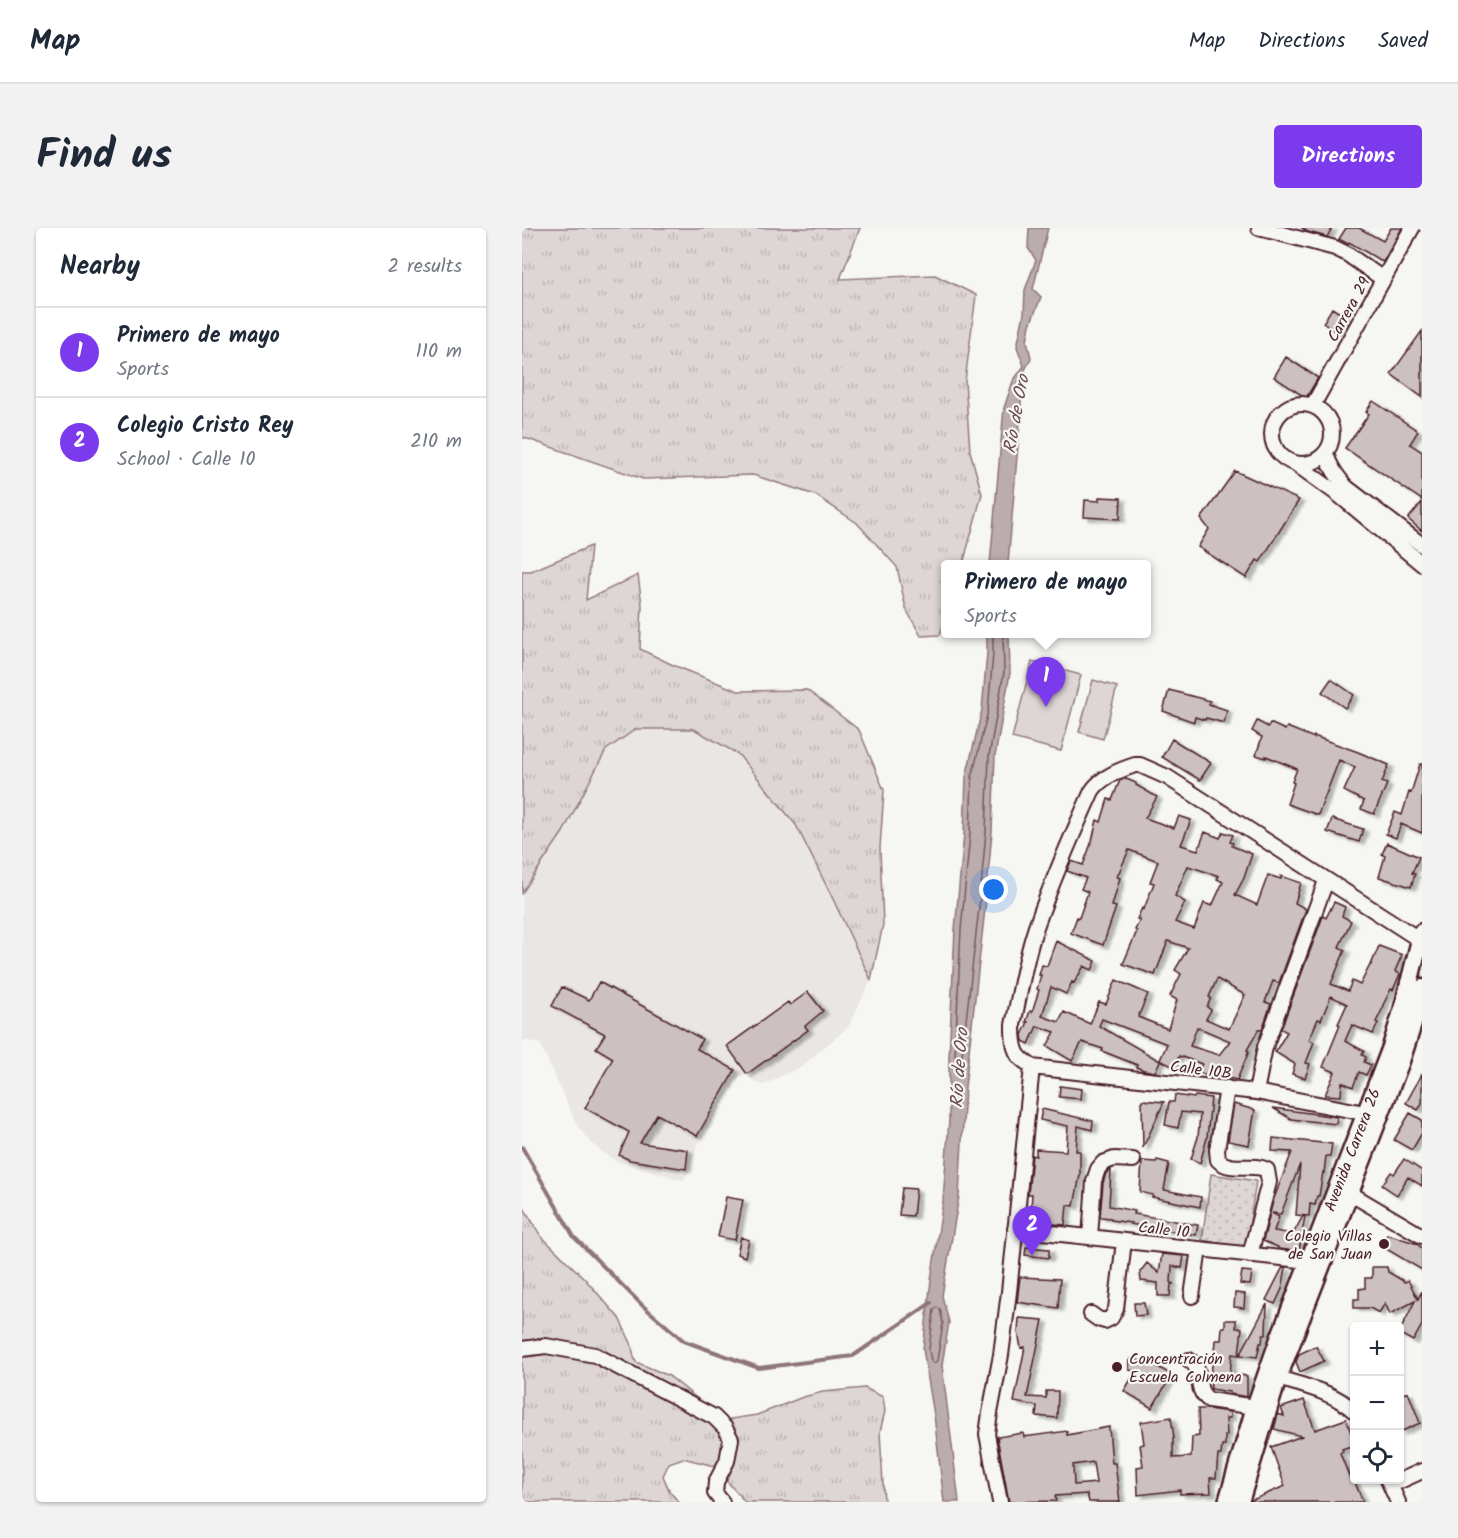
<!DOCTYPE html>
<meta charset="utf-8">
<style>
body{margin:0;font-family:Kalam,sans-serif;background:#f2f2f3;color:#1f2937}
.controls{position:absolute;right:18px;bottom:18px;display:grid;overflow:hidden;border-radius:6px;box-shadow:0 2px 4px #0004}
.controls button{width:54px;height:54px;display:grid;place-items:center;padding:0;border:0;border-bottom:2px solid #e0e1e3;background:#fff;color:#1f2937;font:30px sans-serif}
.you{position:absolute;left:472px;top:662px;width:21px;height:21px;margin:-15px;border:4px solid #fff;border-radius:50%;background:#1a73e8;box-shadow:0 0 0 9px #1a73e833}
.badge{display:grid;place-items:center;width:39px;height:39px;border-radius:50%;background:#7c3aed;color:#fff;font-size:20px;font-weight:700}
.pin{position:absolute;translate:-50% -50px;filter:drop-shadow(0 2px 3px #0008)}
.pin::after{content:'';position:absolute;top:32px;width:21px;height:18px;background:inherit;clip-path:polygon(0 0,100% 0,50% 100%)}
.popup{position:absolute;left:419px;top:332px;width:210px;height:78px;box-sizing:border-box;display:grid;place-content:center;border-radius:6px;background:#fff;filter:drop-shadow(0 2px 4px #0005);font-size:20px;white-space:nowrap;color:#747a83}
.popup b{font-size:22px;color:#1f2937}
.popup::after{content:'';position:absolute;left:50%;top:100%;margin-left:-12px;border:12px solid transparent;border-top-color:#fff}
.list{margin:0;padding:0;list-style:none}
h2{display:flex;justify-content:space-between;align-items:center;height:78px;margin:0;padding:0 24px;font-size:26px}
h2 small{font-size:20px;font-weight:400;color:#747a83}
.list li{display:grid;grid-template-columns:39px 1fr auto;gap:18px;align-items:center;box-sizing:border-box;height:90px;padding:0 24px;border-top:2px solid #e0e1e3}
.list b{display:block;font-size:22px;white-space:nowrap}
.list p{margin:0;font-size:20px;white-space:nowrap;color:#747a83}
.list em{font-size:20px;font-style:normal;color:#747a83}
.icon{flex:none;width:33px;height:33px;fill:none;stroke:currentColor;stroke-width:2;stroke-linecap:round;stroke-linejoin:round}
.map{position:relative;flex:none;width:900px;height:1274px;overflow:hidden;border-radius:6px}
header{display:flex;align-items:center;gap:36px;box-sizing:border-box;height:84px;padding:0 30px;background:#fff;border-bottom:2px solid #e0e1e3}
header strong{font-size:28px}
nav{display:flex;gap:33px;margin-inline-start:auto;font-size:21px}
.intro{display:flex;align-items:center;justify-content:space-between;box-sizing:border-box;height:144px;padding:0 36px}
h1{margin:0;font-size:42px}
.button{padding:15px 27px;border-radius:6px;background:#7c3aed;color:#fff;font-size:21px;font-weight:700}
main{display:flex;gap:36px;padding:0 36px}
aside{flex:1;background:#fff;border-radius:6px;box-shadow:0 2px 4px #0004}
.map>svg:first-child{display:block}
.built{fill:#e9e6e3}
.grass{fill:url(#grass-tufts);stroke:#947a80;stroke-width:1.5}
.park{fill:url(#park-dots);stroke:#947a80;stroke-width:1.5}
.pitch{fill:#ddd6d5;stroke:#947a80;stroke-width:1.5}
.water{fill:#bbadae;stroke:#8e747a;stroke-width:1.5}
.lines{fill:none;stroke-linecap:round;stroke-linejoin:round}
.shore{stroke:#77585f;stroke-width:1.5}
.stream{stroke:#8e747a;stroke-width:4}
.building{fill:#ccc1c0;stroke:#4a1f2b;stroke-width:1.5;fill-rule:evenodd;filter:url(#shadow)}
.minor-casing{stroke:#4a1f2b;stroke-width:18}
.major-casing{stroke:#4a1f2b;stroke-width:21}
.minor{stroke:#f6f6f2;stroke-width:14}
.major{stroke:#f6f6f2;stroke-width:16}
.poi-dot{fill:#4a1f2b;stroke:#f6f6f2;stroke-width:2}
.labels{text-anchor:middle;stroke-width:4.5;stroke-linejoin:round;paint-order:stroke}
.street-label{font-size:16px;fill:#4a1f2b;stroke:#f6f6f2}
.poi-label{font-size:16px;fill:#4a1f2b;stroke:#f6f6f2;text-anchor:end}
.water-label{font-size:18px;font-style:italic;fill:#6c4a52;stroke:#f6f6f2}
</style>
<header>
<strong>Map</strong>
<nav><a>Map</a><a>Directions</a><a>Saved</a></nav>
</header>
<div class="intro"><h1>Find us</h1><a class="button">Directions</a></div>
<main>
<aside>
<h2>Nearby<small>2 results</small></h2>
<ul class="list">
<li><span class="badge">1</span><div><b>Primero de mayo</b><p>Sports</p></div><em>110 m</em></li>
<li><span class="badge">2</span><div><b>Colegio Cristo Rey</b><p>School · Calle 10</p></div><em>210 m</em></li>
</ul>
</aside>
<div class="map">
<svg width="900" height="1274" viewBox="0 0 900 1274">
<defs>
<pattern id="grass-tufts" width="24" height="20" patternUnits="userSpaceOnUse" patternTransform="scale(1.5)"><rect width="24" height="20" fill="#ddd6d5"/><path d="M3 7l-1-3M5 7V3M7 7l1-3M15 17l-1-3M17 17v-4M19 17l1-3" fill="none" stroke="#bfb7b7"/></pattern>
<pattern id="park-dots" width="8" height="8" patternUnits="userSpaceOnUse" patternTransform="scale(1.5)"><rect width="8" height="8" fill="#ddd6d5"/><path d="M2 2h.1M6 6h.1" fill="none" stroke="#bfb7b7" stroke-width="1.8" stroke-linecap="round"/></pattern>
<filter id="shadow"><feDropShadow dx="5" dy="3" stdDeviation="1.5" flood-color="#0004"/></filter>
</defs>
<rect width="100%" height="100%" fill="#f6f6f2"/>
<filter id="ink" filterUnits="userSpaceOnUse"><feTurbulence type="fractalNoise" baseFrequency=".0167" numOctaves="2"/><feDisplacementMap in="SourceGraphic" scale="12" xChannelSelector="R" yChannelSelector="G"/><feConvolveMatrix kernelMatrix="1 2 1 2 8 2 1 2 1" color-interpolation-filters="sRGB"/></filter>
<g filter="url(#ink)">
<path class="built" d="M114 501H172L216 526 274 597 310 669 349 752 326 799 280 838 241 857 235 855 224 847 218 848 176 914 166 945 161 952 96 934 80 924 68 914 56 899 18 816 4 812 0 813V665L41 604 84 523Z"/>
<path class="grass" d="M0 0H338L318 51 413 47 454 67 443 153 448 223 460 266 441 336H424L423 392 418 407 399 408 384 381 375 339 335 295 293 267 231 247 121 251 0 209Z
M69 318 64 372 116 347 120 377 118 421 151 437 216 463 285 462 337 502 362 562 358 620 361 697 349 752 310 669 274 597 216 526 172 501H114L84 522 41 604 0 665V343H9Z
M0 977 19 1008 63 1051 97 1090 109 1115 112 1129 114 1134 147 1148 202 1192 235 1187 281 1169 301 1164 343 1160 361 1169 363 1183 358 1204 362 1274H223L192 1238 161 1230 147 1235 141 1248 148 1264 157 1274H0Z"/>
<path class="park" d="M689 946 734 953 724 1020 680 1012Z"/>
<path class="pitch" d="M510 434 559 447 539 523 490 510Z
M571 452 595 459 581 511 557 504Z"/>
<path class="water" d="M507 0H526L511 61 519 69 508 97 505 113 509 130 499 150V181L486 336H468L482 180 491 153 502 138 495 119 502 86 503 62 514 32 506 20Z
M465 406H487L488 445 473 528 470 603 464 672 443 859 437 968 420 1068 427 1094 420 1137 437 1274H422L412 1187 401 1121 409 1052 421 973 427 892V829L433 701 442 606 444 549 460 482 465 425Z"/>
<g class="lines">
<path class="shore" d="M471 406V426L466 483 450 549 448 606 439 702 433 829 434 836 436 839 439 836 458 671 464 603 467 528 482 444 481 406
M415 1079 418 1081 421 1095 415 1133 412 1135 409 1133 407 1121 412 1082Z"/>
<path class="stream" d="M0 919 52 1009 121 1078 162 1113 237 1140 331 1128 409 1075"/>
</g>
<path class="building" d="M780 0H810L805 9 786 4Z
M824 0H837L861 13 869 0H880L861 34 827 14 826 16 817 11Z
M810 80 824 89 814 104 801 95Z
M900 103V169L869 146Z
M764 129 796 150 784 170 752 149Z
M851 173 896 203 888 216 900 224V272L823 220 847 186 844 184Z
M713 243 777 272 738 334 735 332 724 350 676 319 687 301 679 291Z
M577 269 599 270 598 291 562 289 563 272 577 273Z
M900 274V303L886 291Z
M809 451 832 467 823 480 800 464Z
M647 462 688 473 687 476 705 482 702 495 684 490 683 492 673 489 672 494 641 483Z
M735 493 746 499 748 495 763 502 765 499 792 510V508L836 524 867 537 860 554 865 556 852 586 839 581 842 573 822 563 833 539 817 532 796 587 765 576 772 555 770 554 775 541 744 528V530L734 527 740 509 730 503Z
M650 511 689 535 678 552 640 529Z
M898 536H900V605L879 596 874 610 864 606 873 584 880 587 887 564 889 565Z
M602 550 614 555V557L635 569 623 590 652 600 657 588 669 592 659 617 676 622 683 604 698 610 701 604 711 607 708 614 711 615 710 618 730 626 722 650 713 667 735 677 746 647 759 651V648L779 655 773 675 784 681 757 755 751 753 743 774 749 776 740 802 737 801 725 822 727 823 715 852 702 849 701 851 688 843 686 849 676 843 680 836 657 828 652 839 638 832 645 816 580 791 577 798 638 833 633 844 622 842 614 839 615 837 580 823 581 821 560 814 550 833 525 818 533 804 515 798 507 816 501 813 500 807 506 794H504L508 783 510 784 517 762 515 761 519 747H517L520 737 525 738 534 713 574 733 570 742 562 738 552 755 550 754 544 766 529 759 520 788 537 794 542 784 568 796 577 774 584 776 594 752 626 766 616 789 646 801 655 772 648 768 659 746 653 742 666 720 646 713 633 747 601 736 615 703 613 702 618 692 615 691 620 680 622 681 632 655 628 654 636 633 607 622 595 649 598 650 590 678 594 679 581 717 549 705 555 689 557 690 566 664 559 661 564 650 545 643 549 633 561 637 570 613 575 592 579 594 586 571 590 572 598 552ZM666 638 697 648 695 651 701 654 690 678 682 675 672 701 653 694 663 674 653 668ZM695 751 723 767 707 801 684 791 689 782 685 779 689 770 687 769ZM675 799 708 813 697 827 668 818Z
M810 591 841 601 837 614 805 604Z
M865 615 897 629 890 645 893 646 889 659 857 649 863 628 860 626Z
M812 674 823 679 820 688 829 693 817 719 823 722 809 756 826 763 830 753 838 757 848 737H849L857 718 880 727 873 743 878 746 871 762 869 761 861 777 862 778 854 794 856 795 851 806 830 797 823 813 842 823 840 827 844 829 842 834 849 837 844 847 837 844 831 859 820 854 819 868 803 867 813 844 801 839 818 797 816 796 825 776 809 768 799 792 796 791 787 812 792 814 784 835 788 836 783 850 770 846 773 836 753 824 765 804 759 801 801 688 804 690Z
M77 754 180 811 175 821 213 842 175 908 135 886 118 915 166 922 164 941 108 932 97 927 107 904 63 880 91 830 74 820 83 806 30 778 40 759 67 772Z
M286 764 301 783 283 798 286 802 225 846 205 818 266 774 268 777Z
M900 846V876L896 882 884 875Z
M538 858 560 861 559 871 537 869Z
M653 867 672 870 673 868 689 870 685 910 678 935 669 931 676 909 678 886 659 884 656 900 643 897 647 874H652Z
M620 872 642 874 621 920Z
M712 876 733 882 727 917 706 913Z
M751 880 815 889 814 896 769 891Z
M520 881 571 893 570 902 556 898 554 923H558V947L552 978 545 977 543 997 508 994 510 966H506L510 927 514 928V921L544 923 546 898 518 892Z
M888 885 900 892V905L890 922 872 912Z
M751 910 810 916 808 928H804L802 945 801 944 797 968H795L793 977 788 976 787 988 774 987 778 936 759 986 750 985 757 989 752 1003 771 1006 781 988 783 989 777 1023 756 1021V1019L741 1013 751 973 770 924 750 923Z
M882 931 900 943V958L886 949 875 967 860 957 869 944 872 946Z
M635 932 647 935 642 962 679 969 678 979 630 969 631 967 618 964 620 933 634 934Z
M589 942 587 978 613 983 612 986 676 997 674 1007 608 996 609 995 589 992V990L578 989 581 955 584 945Z
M380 960 394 961 391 988 377 987Z
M204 969 221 972 213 1012 196 1009Z
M865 1006 893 1015 900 1020V1042L861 1019Z
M219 1009 227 1012 223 1029 215 1026Z
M504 1019 527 1021V1030L503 1027Z
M640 1026 662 1028 660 1040 650 1038 649 1054 651 1056H649L648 1068H636V1055L619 1053 618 1044 625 1035 637 1045Z
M761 1039 764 1040 760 1061 753 1076 744 1072Z
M850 1039H865L866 1044 883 1054 886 1052 896 1071 900 1063V1097L891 1113 878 1106V1103L893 1073 868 1086 863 1075 857 1085 848 1080H832V1071H837V1061L843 1060V1050H850Z
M720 1043 730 1044 728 1057 718 1056Z
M498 1049 538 1051 536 1080 495 1074Z
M713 1065 723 1066 722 1080 712 1079Z
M612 1075H622L624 1087 613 1088Z
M745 1076 744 1107H741L740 1115H738L735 1129 718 1127Z
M497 1090 521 1092 505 1169 524 1170V1163H536L535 1190 514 1188 515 1178 492 1174 503 1119 499 1120 496 1104Z
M703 1092H714V1100H720L717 1127 710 1126 708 1146 725 1148V1169L708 1166V1164L689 1161 688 1145H689L692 1123H693L694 1112H699L700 1099H703Z
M794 1118 802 1133 778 1144 774 1134 777 1126Z
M608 1131 627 1134 650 1147 630 1180 602 1163 614 1143 607 1142Z
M886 1164 898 1195 878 1204V1167Z
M782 1172 793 1202 824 1191 832 1213V1217L820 1221 821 1223 818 1225 829 1253 832 1252 841 1274H729L730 1272 763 1258 749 1219 780 1208 752 1201 756 1186 762 1188 759 1180Z
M676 1181H686L708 1184V1190H704L705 1207H703V1217H700L699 1227H696L694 1250H688L689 1265 658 1266V1262L616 1267 615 1239 621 1238 618 1217 622 1216 619 1194 649 1189 652 1210H651V1230L669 1229 670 1209 677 1208Z
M587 1199 590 1235H593L598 1274H567L565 1266 533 1268 534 1273 487 1274 475 1209 501 1205 502 1209 545 1203V1207ZM571 1234 574 1255 552 1257 551 1237Z"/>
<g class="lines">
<defs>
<path id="minor" d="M737 0 813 20 825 26 861 51
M750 206a30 30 0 1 1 60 0a30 30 0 1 1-60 0Z
M791 177 890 0
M804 226C808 239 815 248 824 259L900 317
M774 236 817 267 900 336
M510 839C506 835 501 833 498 829 491 822 491 807 491 797 498 765 503 731 514 699 530 653 550 607 570 563 579 549 598 542 613 537H618L645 549 898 712
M510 839 734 864 843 885
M705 860 695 922 696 932C709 945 730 934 745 942L747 954 728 1027
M734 864 743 819 804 653
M819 960 900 1008
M493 1001 787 1033
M568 1009 572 953 576 941 581 935 592 931 611 932
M670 1068 677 1021
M569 1086 576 1091 583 1093 589 1090 594 1081 602 1013
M0 1121 24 1118 73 1127 192 1189 203 1200 209 1211 205 1233 194 1254 193 1265 200 1274
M667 1132C684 1142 670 1161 687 1172L733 1179
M756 1150C782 1158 812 1164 832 1183
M866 1252 876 1274
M869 1257 900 1243
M478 1274 465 1206 468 1185 479 1127 487 1064 510 839"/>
<g id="major">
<path id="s1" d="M705 1274 733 1179 758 1108 869 819 880 783 900 704"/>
<path d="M718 1274 756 1150 879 833 891 796 900 760"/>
</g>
</defs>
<use href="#minor" class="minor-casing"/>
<use href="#major" class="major-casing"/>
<use href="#minor" class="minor"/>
<use href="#major" class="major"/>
</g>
</g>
<g class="poi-dot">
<circle cx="862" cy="1016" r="6"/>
<circle cx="595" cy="1139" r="6"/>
</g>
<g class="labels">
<g class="street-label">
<text transform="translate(826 81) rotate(-61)" y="6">Carrera 29</text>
<text transform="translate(679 841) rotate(7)" y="6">Calle 10B</text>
<text dy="6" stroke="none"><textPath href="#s1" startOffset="374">Avenida Carrera 26</textPath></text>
<text transform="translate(642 1001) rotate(6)" y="6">Calle 10</text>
</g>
<g class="poi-label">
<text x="850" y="1013">Colegio Villas<tspan x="850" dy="18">de San Juan</tspan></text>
<text x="607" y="1136" text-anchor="start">Concentración<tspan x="607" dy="18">Escuela Colmena</tspan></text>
</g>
<g class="water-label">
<text transform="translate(494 186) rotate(-80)" y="6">Río de Oro</text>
<text transform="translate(437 840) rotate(-86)" y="6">Río de Oro</text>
</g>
</g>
</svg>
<div class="controls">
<button>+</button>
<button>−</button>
<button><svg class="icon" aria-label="locate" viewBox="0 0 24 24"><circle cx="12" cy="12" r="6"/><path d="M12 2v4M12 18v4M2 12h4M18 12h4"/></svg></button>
</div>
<div class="you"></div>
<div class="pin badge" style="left:524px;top:479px">1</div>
<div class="popup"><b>Primero de mayo</b>Sports</div>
<div class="pin badge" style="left:510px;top:1028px">2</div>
</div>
</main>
